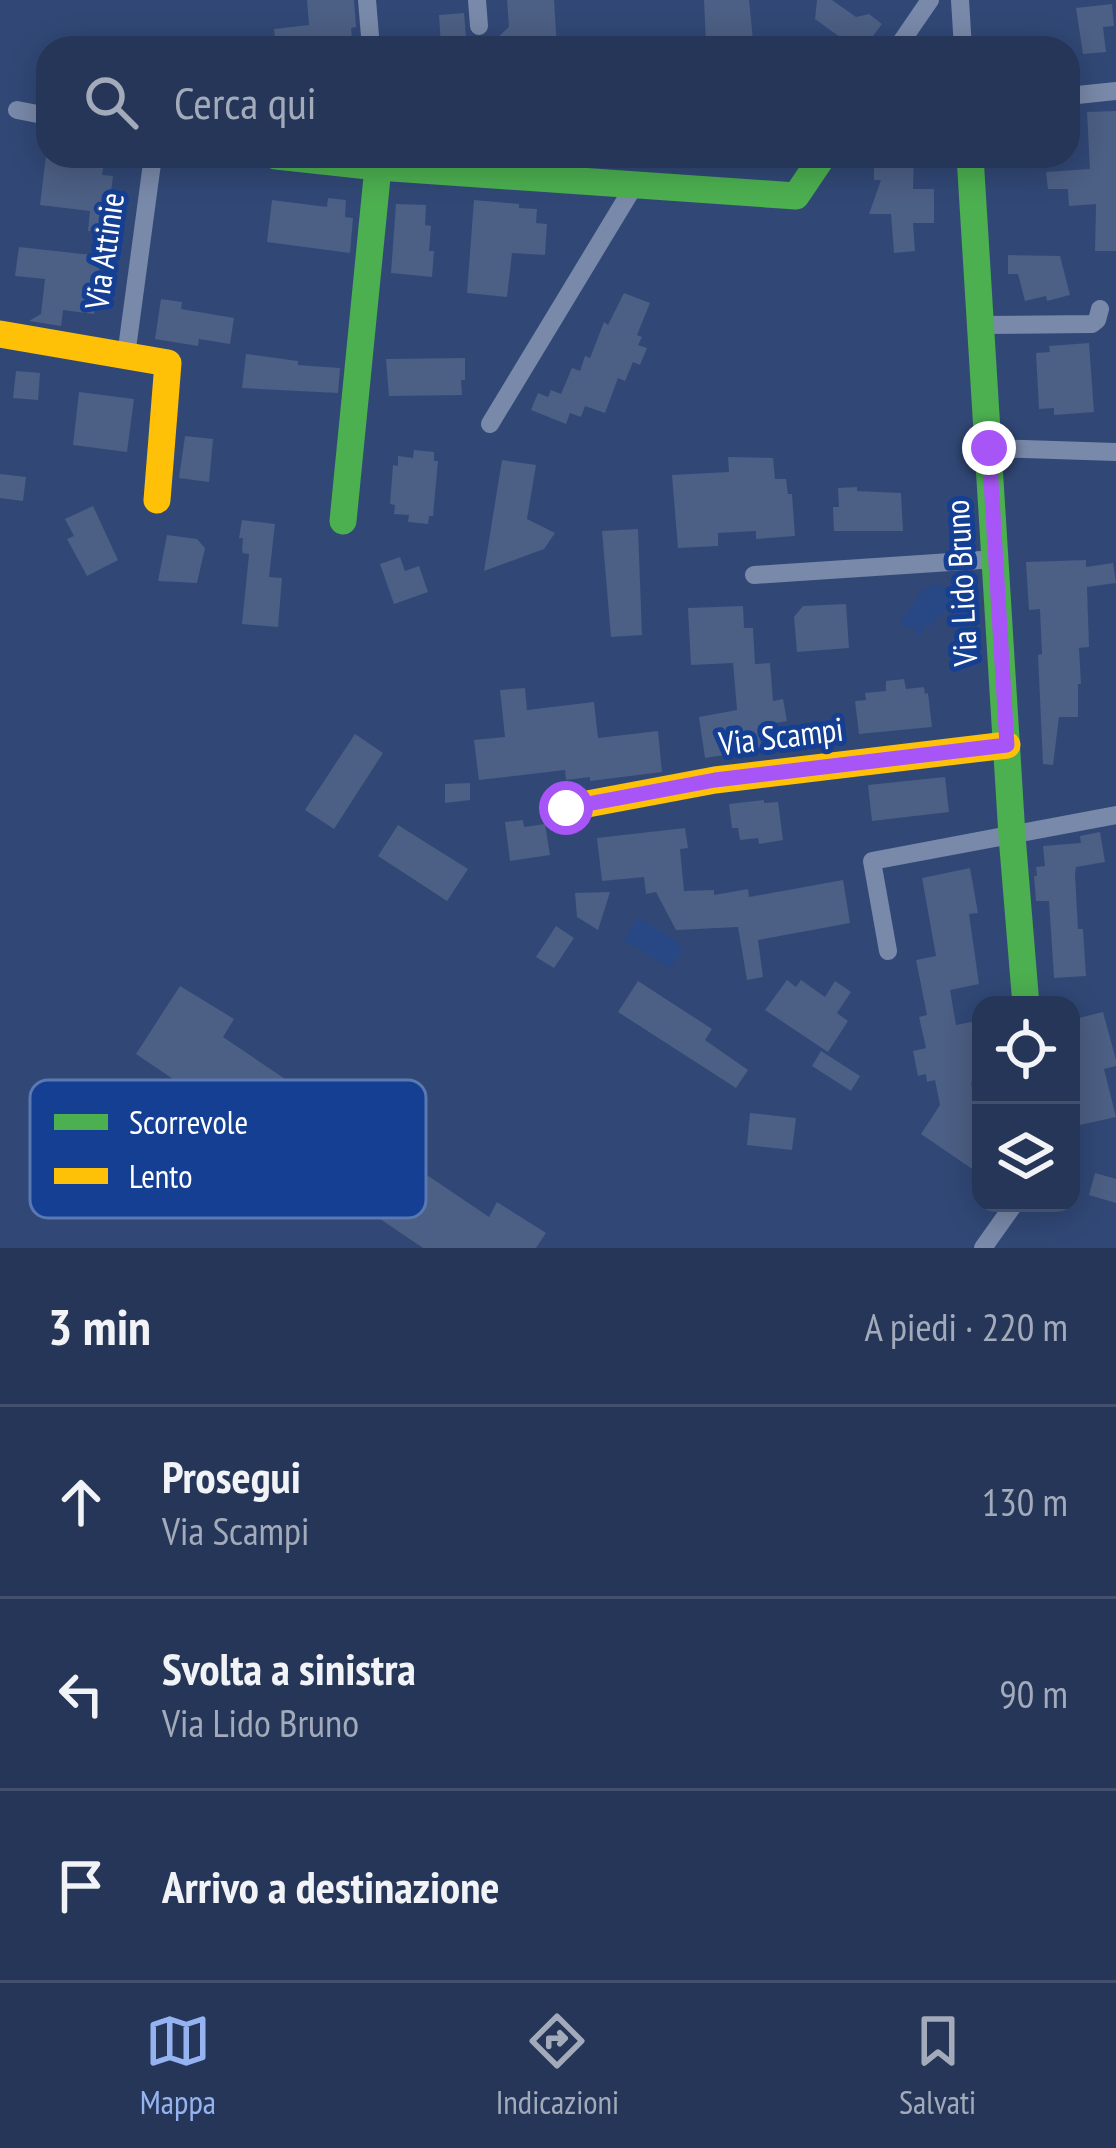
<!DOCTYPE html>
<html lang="it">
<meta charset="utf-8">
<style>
body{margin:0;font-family:"PT Sans Narrow",sans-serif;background:#2d3e5e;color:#f1f3f6}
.controls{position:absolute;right:36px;bottom:36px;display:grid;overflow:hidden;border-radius:24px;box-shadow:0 6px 30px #0003}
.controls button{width:108px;height:108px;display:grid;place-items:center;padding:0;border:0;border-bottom:3px solid #42506e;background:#253658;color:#f1f3f6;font:60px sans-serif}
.stop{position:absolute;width:36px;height:36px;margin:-27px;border:9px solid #a855f7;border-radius:50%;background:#fff}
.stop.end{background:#a855f7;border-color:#fff;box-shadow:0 3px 12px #0008}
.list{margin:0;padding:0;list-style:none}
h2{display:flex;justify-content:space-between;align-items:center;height:156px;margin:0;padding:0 48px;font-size:51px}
h2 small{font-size:39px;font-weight:400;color:#a3abba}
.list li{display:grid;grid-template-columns:78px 1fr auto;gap:36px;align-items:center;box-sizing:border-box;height:192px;padding:0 48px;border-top:3px solid #42506e}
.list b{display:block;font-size:45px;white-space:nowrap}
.list p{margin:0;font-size:39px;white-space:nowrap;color:#a3abba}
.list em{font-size:39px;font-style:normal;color:#a3abba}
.icon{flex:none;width:66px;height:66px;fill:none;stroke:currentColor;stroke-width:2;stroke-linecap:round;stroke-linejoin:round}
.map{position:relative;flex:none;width:1116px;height:1248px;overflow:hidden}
.search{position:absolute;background:#253658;box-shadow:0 6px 30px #0003;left:36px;right:36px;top:36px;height:132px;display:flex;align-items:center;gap:30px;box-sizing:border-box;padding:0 42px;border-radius:36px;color:#a3abba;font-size:45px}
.sheet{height:732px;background:#253658}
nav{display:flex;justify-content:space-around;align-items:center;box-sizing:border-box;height:168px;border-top:3px solid #42506e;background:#253658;font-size:33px;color:#a3abba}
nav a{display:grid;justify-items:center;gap:6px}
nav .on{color:#95b2f1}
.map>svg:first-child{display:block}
.water{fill:#284785}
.building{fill:#4c5f84}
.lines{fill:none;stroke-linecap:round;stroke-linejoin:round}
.street{stroke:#7989a9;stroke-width:18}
.fast{stroke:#4caf50;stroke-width:27}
.slow{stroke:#ffc107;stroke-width:27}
.route{stroke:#a855f7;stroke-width:15}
.labels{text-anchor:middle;stroke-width:10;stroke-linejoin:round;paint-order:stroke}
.street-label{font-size:33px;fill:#fff;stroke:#143f93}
.key{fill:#143f93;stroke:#5a79b3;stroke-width:3}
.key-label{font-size:33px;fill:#fff}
</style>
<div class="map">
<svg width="1116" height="1248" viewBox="0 0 1116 1248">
<rect width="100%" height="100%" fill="#314876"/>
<path class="water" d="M934 584 945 588C957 609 939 612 929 627L923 625 924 632 918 635 914 631 915 626 908 629 901 621 917 600 920 592Z
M638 918 678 942 681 951 670 968 624 940Z"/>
<path class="building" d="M307 0H354L356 27 351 28 353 48H276L274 29 309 25Z
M507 0H554L557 48H505L496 39 509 27Z
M704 0H749L753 40 706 44Z
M817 0H832L856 17 869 14 882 24 864 48H855L815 19Z
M1112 4 1114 26 1103 27 1106 52 1083 54 1076 8Z
M464 13 467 48 441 46 439 15Z
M1116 111V251H1095L1096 204 1069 206 1068 189H1048L1046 172 1090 169 1087 112Z
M46 156H105L102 175 113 176 106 233 88 231 90 211 40 205Z
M874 156H914L913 189H934V223H913L915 251 894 253 891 214H869L881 180H874Z
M328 198 346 200 345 217 353 218 350 253 267 242 272 200 327 207Z
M474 200 519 204V208L537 209 536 223 547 224 545 255 512 253 507 297 467 293Z
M396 204 426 205 425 225 431 226 429 251H434L432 277 391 273Z
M19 247 101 256 94 314 63 310 61 326 29 321 41 314 45 279 15 276Z
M1008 255 1060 256 1070 295 1047 301 1046 296 1025 301 1018 274H1008Z
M624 293 650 303 637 335 642 337 638 345 647 348 640 365 633 362 625 381 618 378 605 413 585 406 581 417 570 413 566 424 531 410 538 393 548 397 551 390 561 394 572 368 580 371 585 356 590 358 604 322 608 325Z
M161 299 182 302 181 309 234 318 230 344 199 339 198 346 155 339Z
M1089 343 1094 412 1054 415V408L1039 409 1036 353 1050 352 1049 346Z
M246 354 298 361V365L340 368 338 393 242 388Z
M465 358V380H461L462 395 389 396 386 359Z
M16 371 40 373 38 400 13 398Z
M79 392 134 399 127 452 73 445Z
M185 436 213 439 209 482 179 478Z
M414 450 434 452V461H438L433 516H429L428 524 408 522 409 515 394 514 395 505 390 504 393 465 398 466V456L413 458Z
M728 457 773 458 775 479H786L788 494H792L795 536 756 539V531L718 533V546L678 548 672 475 729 472Z
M502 460 536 465 527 519 555 533 544 549 484 571Z
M0 474 26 477 23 501 0 498Z
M857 487V491L901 493 903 531H834L833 507H839L838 488Z
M93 506 118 560 87 576 67 539 74 536 65 519Z
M242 520 275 524 269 577 282 578 278 627 242 624 249 554 243 553 242 550 243 538H239Z
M638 529 642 635 611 637 602 531Z
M167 535 197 539 205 548 197 583 158 581Z
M400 557 405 571 419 566 428 592 394 604 380 564Z
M1086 560V567L1113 563 1116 583 1087 587 1089 647 1079 648 1081 684H1078V717H1059L1053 765 1043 764 1038 655 1042 654 1040 609 1029 610 1026 562Z
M846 604 849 648 797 652 794 617 803 606Z
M743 606 744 628H753L755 664 770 663 773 701 783 699 787 721 758 726 762 749 705 758 699 717 737 710 733 663 691 665 688 608Z
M904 679 906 689 924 687 925 694 928 693 932 727 859 734 855 701 866 700 865 693 886 691V681Z
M525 688 527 710 594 702 598 738 658 731 662 772 590 781V777L566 780 565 770 479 780 474 740 505 737 500 690Z
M355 734 383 753 334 829 305 810Z
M945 777 949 812 872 821 868 785Z
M470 783V800L445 803V784Z
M764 800V803L778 802 783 840 759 844 758 838 740 840 738 828H732L729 804Z
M523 820 524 827 545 824 550 855 510 861 505 822Z
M398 825 468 869 447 901 378 856Z
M685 828 688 848 680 849 684 891 714 890V895L748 889 749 897 843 880 850 923 758 940 763 977 747 980 738 927 676 930 656 892 646 894 644 877 602 881 597 838Z
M1100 832 1105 862 1076 867 1075 874 1078 929H1083L1086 976 1054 978 1049 901H1036L1034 876H1037L1036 867 1045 866 1043 846 1081 843 1080 836Z
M970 868 978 913 969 914 979 984 950 990 956 1025 981 1020V1070L977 1071 979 1080 971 1082 981 1137V1175L921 1134 940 1105 935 1080 927 1082 926 1074 918 1076 913 1051 926 1048 919 1017 927 1015 916 960 936 956 922 878Z
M610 892 598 930 577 917 575 893Z
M556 926 574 938 554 968 536 957Z
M787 980 796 987 801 980 825 997 835 981 851 992 837 1013 848 1021 828 1052 765 1010Z
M638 981 712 1029 705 1040 748 1070 736 1088 618 1012Z
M180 986 234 1019 223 1037 489 1217 497 1202 546 1233 536 1248H423L136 1054Z
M1103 1012 1116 1060V1066L1104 1069 1116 1117 1071 1127V1020Z
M821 1051 860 1076 851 1091 812 1066Z
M750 1113 796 1118 792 1150 747 1145Z
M1095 1173 1116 1179V1203L1089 1195Z"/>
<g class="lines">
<path class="street" d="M367 0 371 48
M477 0 479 26
M960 0 963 48
M897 48 930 0
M1068 96 1116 91
M17 110 48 116
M981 325 1092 324 1097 320 1100 309
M126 356 153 156
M490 424 634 186
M990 448 1116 452
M754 575 996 559
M888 951 872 861 1116 815
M983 1248 1015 1203"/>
<path class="fast" d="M276 156 378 167 796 196 823 156
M970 156 1012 836 1026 1005
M343 521 378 167"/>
<path class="slow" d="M0 334 168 363 157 500
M566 808 715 780 1007 745"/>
</g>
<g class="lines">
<path class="route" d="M566 808 715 780 1007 745 989 448"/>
</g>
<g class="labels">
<g class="street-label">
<text transform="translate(104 251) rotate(-82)" y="12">Via Attinie</text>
<text transform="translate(961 583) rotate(-93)" y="12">Via Lido Bruno</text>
<text transform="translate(781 736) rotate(-7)" y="12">Via Scampi</text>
</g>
</g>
<rect x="30" y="1080" width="396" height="138" rx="18" class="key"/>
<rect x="54" y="1114" width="54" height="16" fill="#4caf50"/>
<rect x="54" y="1168" width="54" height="16" fill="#ffc107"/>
<g class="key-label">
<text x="129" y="1134">Scorrevole</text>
<text x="129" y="1188">Lento</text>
</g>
</svg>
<div class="controls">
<button><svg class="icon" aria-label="locate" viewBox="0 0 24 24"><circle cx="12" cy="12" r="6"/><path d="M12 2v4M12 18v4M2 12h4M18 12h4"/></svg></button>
<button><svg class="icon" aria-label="layers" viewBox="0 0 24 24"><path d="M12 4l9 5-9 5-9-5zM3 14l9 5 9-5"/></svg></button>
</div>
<div class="stop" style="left:566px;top:808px"></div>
<div class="stop end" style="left:989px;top:448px"></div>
<div class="search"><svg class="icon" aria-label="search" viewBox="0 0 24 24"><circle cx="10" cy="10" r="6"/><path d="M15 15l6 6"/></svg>Cerca qui</div>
</div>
<section class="sheet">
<h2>3 min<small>A piedi · 220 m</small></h2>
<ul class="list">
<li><svg class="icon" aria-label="ahead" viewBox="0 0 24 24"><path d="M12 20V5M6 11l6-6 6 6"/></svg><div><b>Prosegui</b><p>Via Scampi</p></div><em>130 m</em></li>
<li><svg class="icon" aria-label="left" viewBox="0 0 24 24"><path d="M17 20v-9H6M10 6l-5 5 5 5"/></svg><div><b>Svolta a sinistra</b><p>Via Lido Bruno</p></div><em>90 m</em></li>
<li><svg class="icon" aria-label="arrive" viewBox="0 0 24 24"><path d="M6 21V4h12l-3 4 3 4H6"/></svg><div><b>Arrivo a destinazione</b></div></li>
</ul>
</section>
<nav>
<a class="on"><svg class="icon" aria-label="map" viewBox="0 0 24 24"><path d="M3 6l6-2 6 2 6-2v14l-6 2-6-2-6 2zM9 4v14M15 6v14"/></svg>Mappa</a>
<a><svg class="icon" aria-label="directions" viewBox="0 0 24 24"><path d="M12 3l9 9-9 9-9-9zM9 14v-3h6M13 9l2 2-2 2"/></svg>Indicazioni</a>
<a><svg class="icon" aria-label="saved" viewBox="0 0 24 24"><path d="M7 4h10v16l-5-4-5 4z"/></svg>Salvati</a>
</nav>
